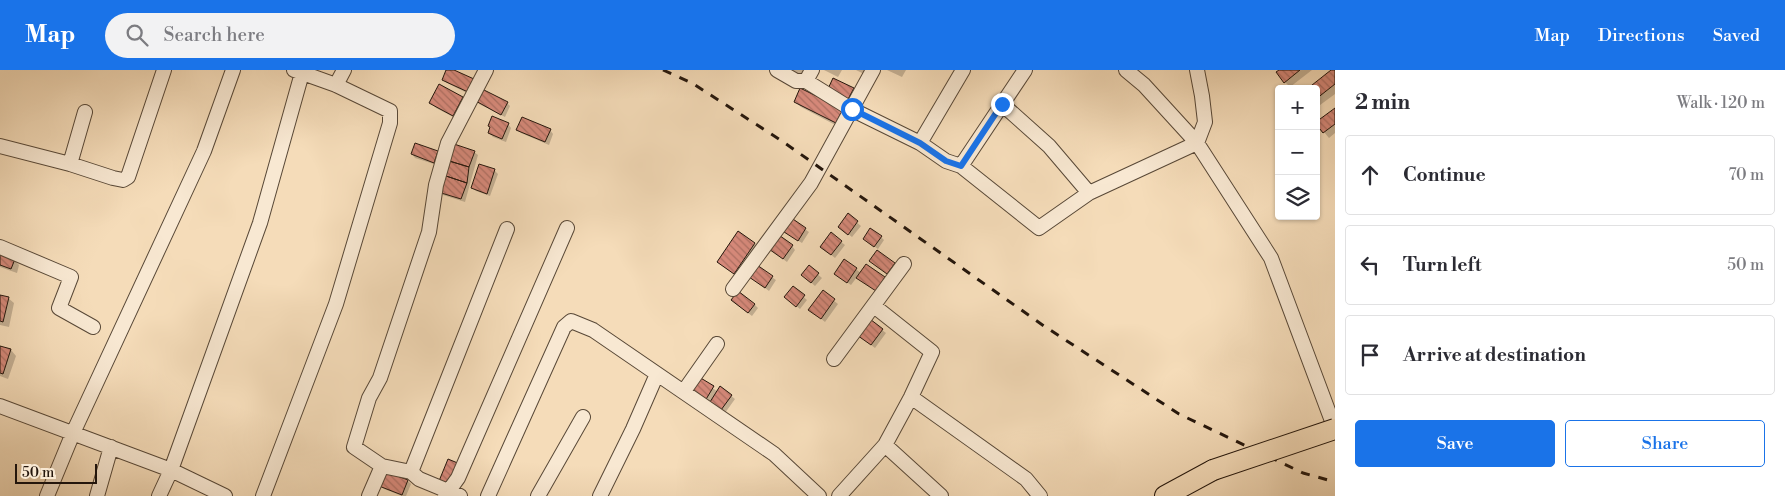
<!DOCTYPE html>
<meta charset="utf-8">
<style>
body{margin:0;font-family:"Libre Bodoni",serif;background:#f2f2f3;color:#2b2b33}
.controls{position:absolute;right:15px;top:15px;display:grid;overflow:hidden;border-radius:5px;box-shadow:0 1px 4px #0004}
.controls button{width:45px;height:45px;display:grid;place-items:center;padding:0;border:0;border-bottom:1px solid #e1e1e2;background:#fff;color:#2b2b33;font:25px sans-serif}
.scale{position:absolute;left:15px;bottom:12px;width:82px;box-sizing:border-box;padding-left:5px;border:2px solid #24160c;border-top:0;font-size:14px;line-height:18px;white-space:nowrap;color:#24160c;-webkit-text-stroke:4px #f8e8d2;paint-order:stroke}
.stop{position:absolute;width:15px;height:15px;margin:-11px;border:4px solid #1a73e8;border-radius:50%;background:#fff}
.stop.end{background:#1a73e8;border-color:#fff;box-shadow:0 1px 5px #0008}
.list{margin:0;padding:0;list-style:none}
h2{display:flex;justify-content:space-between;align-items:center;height:65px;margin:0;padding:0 20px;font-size:21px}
h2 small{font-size:16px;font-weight:400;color:#7c7c81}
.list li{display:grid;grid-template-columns:32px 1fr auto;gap:15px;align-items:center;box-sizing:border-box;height:80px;margin:0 10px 10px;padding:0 10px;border:1px solid #e1e1e2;border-radius:5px}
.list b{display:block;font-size:19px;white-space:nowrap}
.list em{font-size:16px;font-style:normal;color:#7c7c81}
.actions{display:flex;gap:10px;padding:15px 20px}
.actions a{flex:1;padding:11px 0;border:1px solid #1a73e8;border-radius:5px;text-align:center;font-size:18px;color:#1a73e8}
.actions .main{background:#1a73e8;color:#fff}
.icon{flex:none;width:28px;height:28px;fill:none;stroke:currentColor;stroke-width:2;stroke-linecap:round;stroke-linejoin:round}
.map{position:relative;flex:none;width:1335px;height:426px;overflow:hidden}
header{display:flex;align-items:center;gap:30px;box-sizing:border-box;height:70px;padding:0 25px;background:#1a73e8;color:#fff}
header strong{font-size:24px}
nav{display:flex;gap:28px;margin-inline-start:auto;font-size:18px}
.search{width:350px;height:45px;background:#f2f2f3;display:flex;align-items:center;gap:12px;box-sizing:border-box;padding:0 18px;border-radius:28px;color:#7c7c81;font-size:19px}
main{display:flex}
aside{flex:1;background:#fff}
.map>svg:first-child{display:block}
.shadow{fill:#0003}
.building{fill:url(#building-back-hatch);stroke:#24160c}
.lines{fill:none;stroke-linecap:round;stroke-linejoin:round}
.minor-casing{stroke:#584837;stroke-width:16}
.highway-casing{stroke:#24160c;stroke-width:22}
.minor{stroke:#f8e8d2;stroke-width:14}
.highway{stroke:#f5dcb9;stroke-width:20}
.rail{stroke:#24160c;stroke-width:3;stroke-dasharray:9 9;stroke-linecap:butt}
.highway-bridge-casing{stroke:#24160c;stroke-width:22;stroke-linecap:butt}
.highway-bridge{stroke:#f5dcb9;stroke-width:20}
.route{stroke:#1a73e8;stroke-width:6}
</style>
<header>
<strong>Map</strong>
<div class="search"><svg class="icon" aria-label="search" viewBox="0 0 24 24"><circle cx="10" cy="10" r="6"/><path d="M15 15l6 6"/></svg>Search here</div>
<nav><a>Map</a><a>Directions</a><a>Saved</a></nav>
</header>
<main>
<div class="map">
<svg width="1335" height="426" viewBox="0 0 1335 426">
<defs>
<pattern id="building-back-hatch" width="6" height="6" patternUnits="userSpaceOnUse" patternTransform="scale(1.25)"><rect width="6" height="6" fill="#d6897a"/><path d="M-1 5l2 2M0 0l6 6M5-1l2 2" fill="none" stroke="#ad6f62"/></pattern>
</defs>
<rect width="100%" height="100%" fill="#f5dcb9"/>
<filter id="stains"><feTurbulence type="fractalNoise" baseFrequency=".004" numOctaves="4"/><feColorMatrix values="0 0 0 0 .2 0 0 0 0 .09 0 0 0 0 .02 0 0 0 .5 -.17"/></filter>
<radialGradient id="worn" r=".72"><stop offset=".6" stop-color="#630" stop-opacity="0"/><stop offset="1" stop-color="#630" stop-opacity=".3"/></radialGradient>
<path class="shadow" d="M448 0H451L471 25 447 13 443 10Z
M783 0H810L804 11Z
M824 0H842L838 7Z
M856 0H871L868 6Z
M887 0H906L902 7Z
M1281 0H1312L1290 17 1285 12Z
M1333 0H1335V24L1316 38V19Z
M462 28 467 33 459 50 436 38 431 33Z
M475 30 507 33 510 36 505 47 479 34Z
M795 32 842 40 847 46 841 58 801 37Z
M1335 39V63L1329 68 1324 62Z
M508 54 511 58 506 72 493 67 489 63Z
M518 60H550L553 64 549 75 521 63Z
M437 82 441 86 437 95 415 88 412 84Z
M474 82 478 85 465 132 443 125 439 121Z
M480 96 495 101 498 104 490 126 476 121 473 118Z
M848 145 861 156 852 167 843 160Z
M790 149 809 162 802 173 786 163Z
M881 167 884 170 878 179 868 172Z
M841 172 845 175 835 188 825 180Z
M755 174 760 179 740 208 719 192Z
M792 176 795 180 787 192 771 180Z
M0 185 14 190 19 195 17 203 0 197Z
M845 191 861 203 884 208 888 211 880 223 857 207 851 215 839 207Z
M757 197 776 210 769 221 754 210Z
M809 197 822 208 815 216 806 208Z
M793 218 807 230 800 239 789 230Z
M823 222 838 234 825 252 814 243Z
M0 226 8 228 14 233 9 257 0 255Z
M736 234 755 235 758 238 752 246Z
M882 260 886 263 875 278 859 266Z
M0 277 11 280 16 286 8 309 0 306Z
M700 309 718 322 721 318 735 329 725 343 710 331 709 334 695 325Z
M408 411 411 414 406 426H402L384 419 380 416Z"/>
<path class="building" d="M446 0H454L474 9 468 22 442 10Z
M1279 0H1300L1284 13 1276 2Z
M1331 0H1335V14L1316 29V19H1307Z
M833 8 854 18 847 31 827 21Z
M439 14 463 27 453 46 429 33Z
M480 18 508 32 501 45 474 30Z
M800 18 843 39 836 53 794 32Z
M1335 38V54L1323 63 1316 54V52Z
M492 46 509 53 502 69 488 63 490 57 488 56Z
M522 47 551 59 545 72 516 60Z
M415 73 438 81 434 93 411 84Z
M451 73 475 81 469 97 446 90Z
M446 90 469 97 467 113 443 105Z
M479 94 495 99 487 124 471 118Z
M443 105 467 113 461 129 438 122Z
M848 143 858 151 848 165 838 157Z
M790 147 806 158 798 171 781 160Z
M870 158 882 166 874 177 863 169Z
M738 161 755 173 734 204 717 192Z
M831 162 842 171 831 185 820 177Z
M776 163 793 175 783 189 766 177Z
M877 180 895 193 887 204 869 191Z
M0 183 15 189 11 199 0 195Z
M844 189 857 198 847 213 834 204Z
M866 194 885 207 876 221 856 208Z
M757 195 773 206 765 218 749 207Z
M809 195 819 203 811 213 801 205Z
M793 216 805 225 796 237 784 227Z
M823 220 835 229 821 249 808 240Z
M738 221 755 234 748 243 731 230Z
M0 225 9 227 3 252 0 251Z
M866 246 883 259 871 275 854 263Z
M0 276 11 279 3 304 0 303Z
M699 307 714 316 705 331 690 322Z
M720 316 732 325 721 340 710 332Z
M448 389 460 394 451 416 439 411Z
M384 401 408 410 402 425 379 416Z"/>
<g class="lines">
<defs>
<path id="minor" d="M777 0 796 11H806L851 39 920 73 946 91 961 96 1039 158 1089 123 1197 73 1205 52 1202 26 1197 0
M1126 0 1144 15 1197 73 1271 188 1335 359
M806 11 812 0
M336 15 344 0
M1002 34 1049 76 1089 123
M920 73 963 0
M0 76 70 94 113 108 123 110 128 107 164 0
M70 94 85 42
M961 96 1025 0
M0 177 71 207 59 238 93 257
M733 219 811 113 873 0
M834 289 904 194
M684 321 717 274
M911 327 1026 409 1040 426
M0 336 171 400 225 426
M885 375 941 426
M411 402 507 159
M47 426 73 363 204 81 233 0
M97 426 111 377
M159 426 171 400 260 153 302 3
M263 426 336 234 390 53V41L336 15 294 0
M369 426 382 396
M445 426 458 408 567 158
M460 426 419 409 411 402 382 396 354 377 369 328 380 308 429 162 436 115 448 73 486 0
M488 426 564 257 571 251 593 260 774 384 819 426
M538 426 583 347
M600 426 633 359 657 304
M839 426 885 375 911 327 932 282 874 236"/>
<path id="highway" d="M1165 426 1213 400"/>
</defs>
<use href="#minor" class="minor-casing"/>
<use href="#highway" class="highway-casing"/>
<use href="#minor" class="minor"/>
<use href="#highway" class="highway"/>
<path class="rail" d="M663 0 692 13 782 71 1044 256 1179 344 1303 403 1335 412"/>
<defs>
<path id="highway-bridge" d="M1213 400 1335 359"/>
</defs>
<use href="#highway-bridge" class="highway-bridge-casing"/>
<use href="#highway-bridge" class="highway-bridge"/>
</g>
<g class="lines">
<path class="route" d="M852 39 920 73 946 91 961 96 1002 34"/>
</g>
<rect width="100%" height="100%" filter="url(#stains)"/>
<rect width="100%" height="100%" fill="url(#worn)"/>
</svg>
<div class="controls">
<button>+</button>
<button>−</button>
<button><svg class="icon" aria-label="layers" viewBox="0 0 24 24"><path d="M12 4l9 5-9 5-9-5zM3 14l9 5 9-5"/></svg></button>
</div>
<div class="scale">50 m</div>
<div class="stop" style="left:852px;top:39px"></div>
<div class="stop end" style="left:1002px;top:34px"></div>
</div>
<aside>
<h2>2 min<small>Walk · 120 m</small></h2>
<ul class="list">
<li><svg class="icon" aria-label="ahead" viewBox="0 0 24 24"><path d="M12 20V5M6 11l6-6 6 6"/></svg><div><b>Continue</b></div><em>70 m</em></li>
<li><svg class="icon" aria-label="left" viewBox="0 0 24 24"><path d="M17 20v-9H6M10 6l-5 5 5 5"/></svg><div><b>Turn left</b></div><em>50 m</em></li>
<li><svg class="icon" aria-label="arrive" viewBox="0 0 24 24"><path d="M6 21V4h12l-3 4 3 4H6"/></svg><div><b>Arrive at destination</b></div></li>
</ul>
<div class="actions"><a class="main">Save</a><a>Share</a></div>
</aside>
</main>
